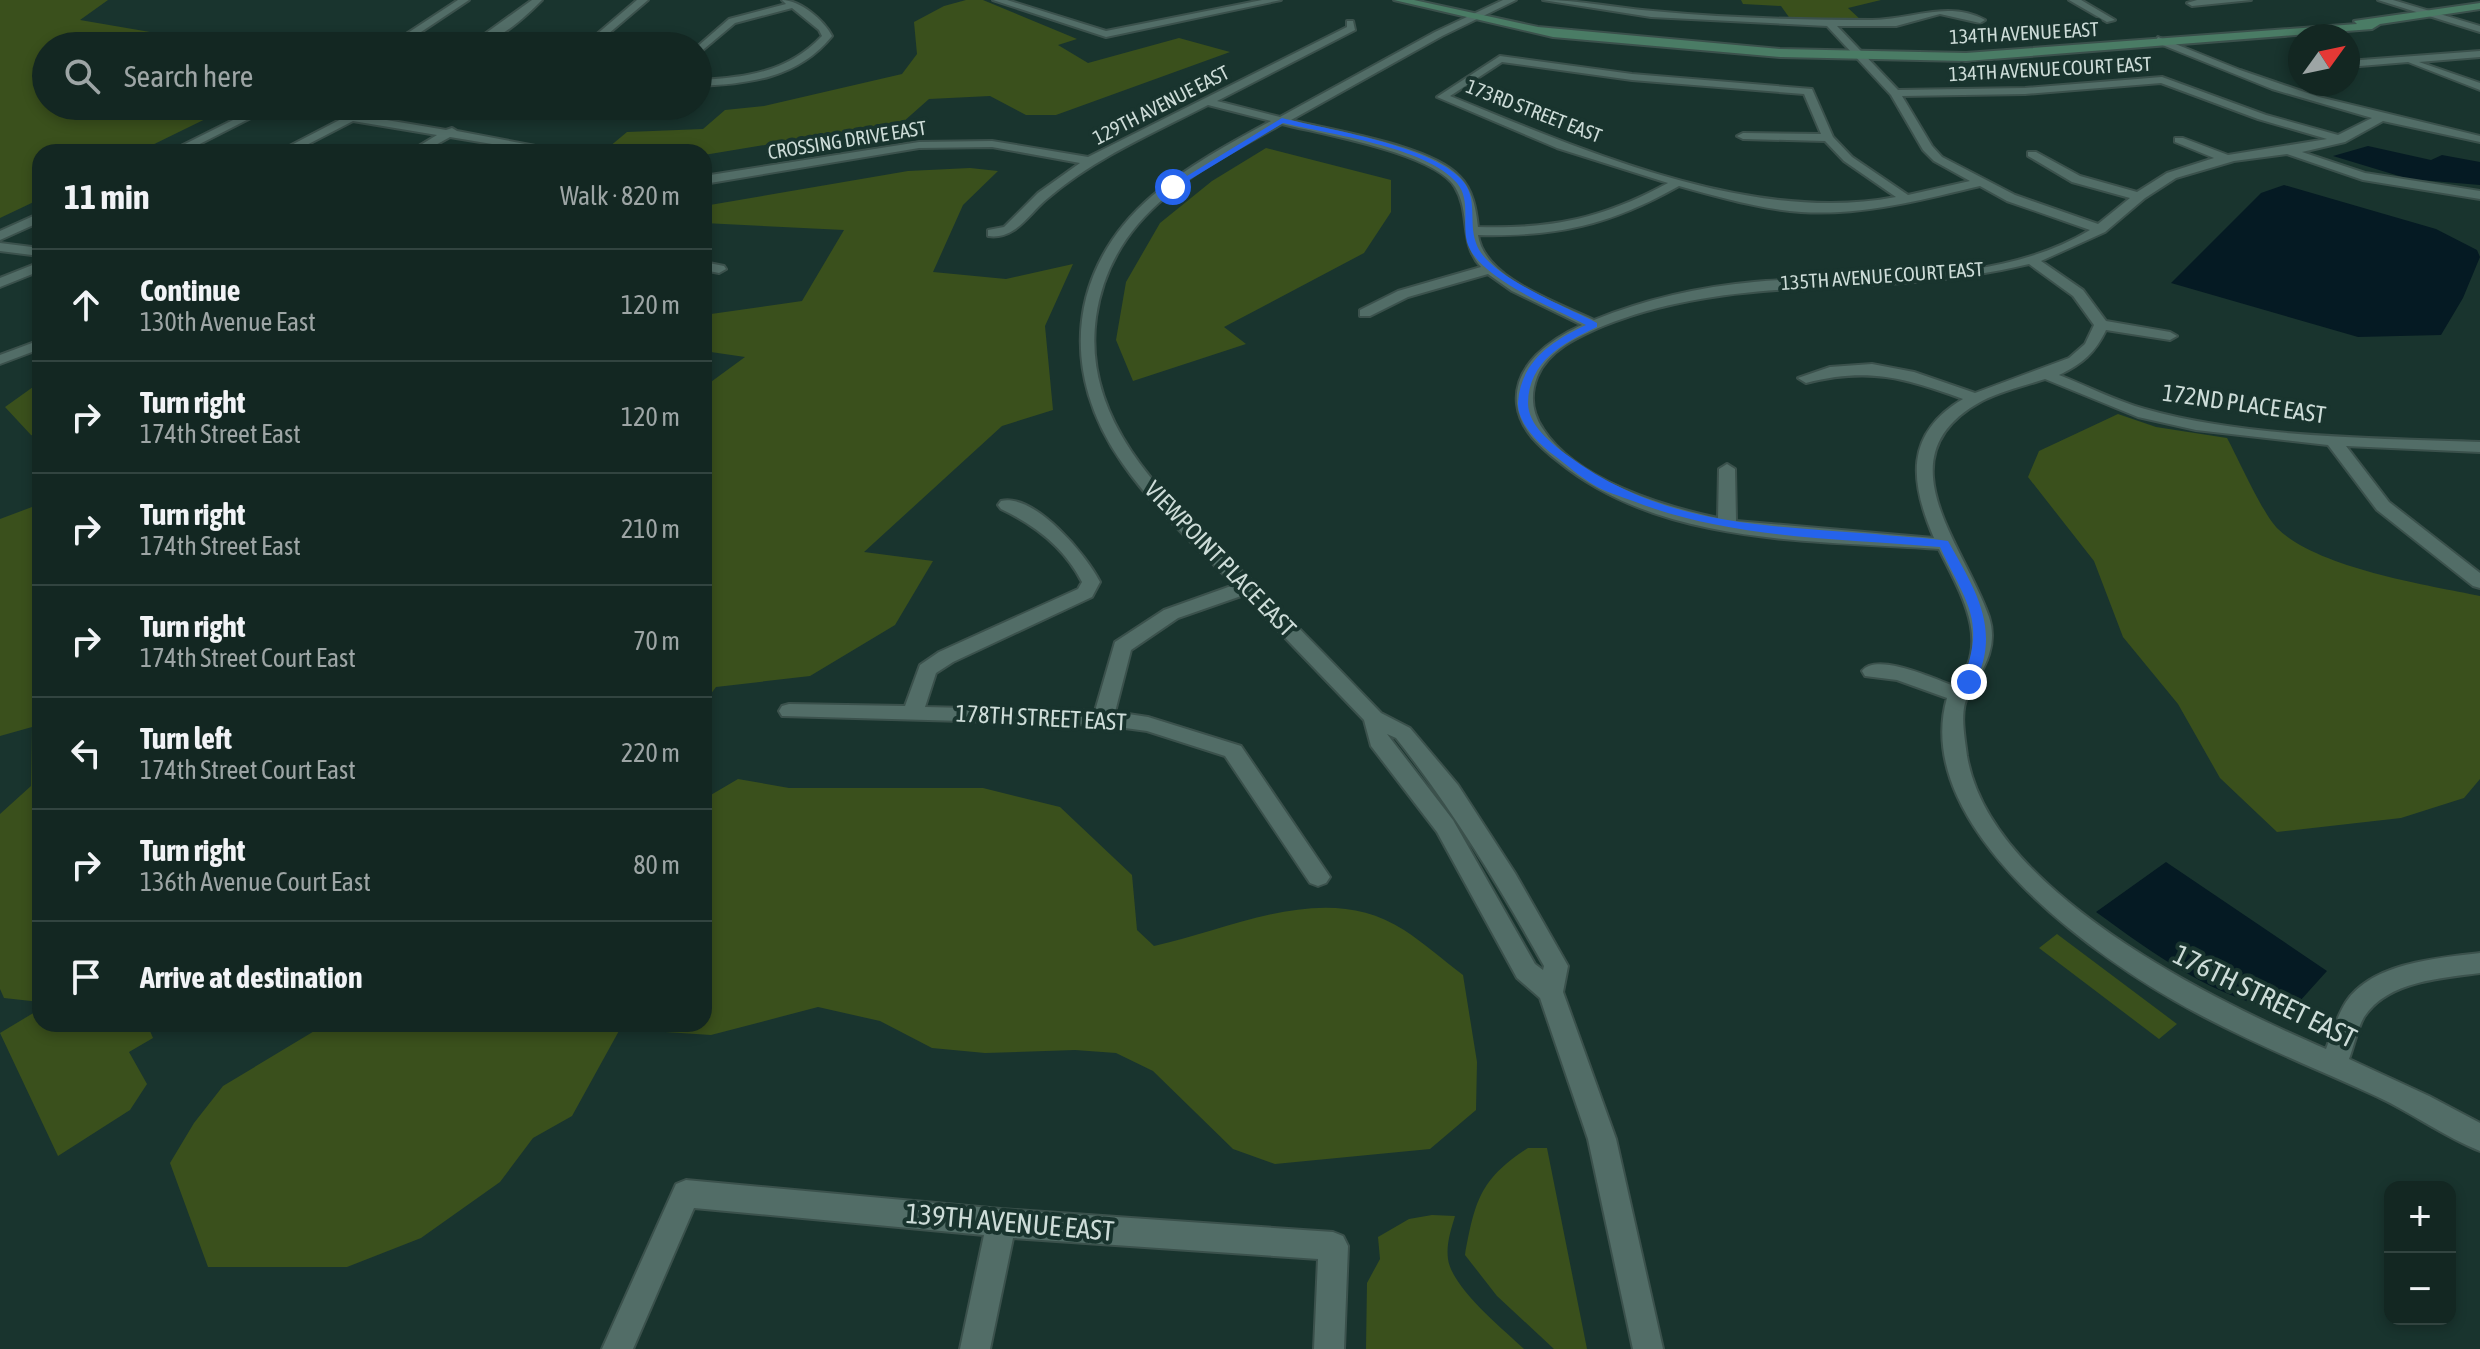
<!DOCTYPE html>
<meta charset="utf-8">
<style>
body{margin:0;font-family:"Asap Condensed",sans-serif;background:#20332f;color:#f1f3f6}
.controls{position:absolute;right:24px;bottom:24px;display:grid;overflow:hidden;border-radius:16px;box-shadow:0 4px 12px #0003}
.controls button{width:72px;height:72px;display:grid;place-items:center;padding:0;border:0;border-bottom:2px solid #324440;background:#132722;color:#f1f3f6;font:40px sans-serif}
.compass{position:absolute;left:2288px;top:24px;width:72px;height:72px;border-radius:50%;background:#132722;box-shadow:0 4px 12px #0003;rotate:57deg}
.stop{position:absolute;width:24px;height:24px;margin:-18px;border:6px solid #2563eb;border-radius:50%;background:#fff}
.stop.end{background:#2563eb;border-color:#fff;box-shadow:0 2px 8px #0008}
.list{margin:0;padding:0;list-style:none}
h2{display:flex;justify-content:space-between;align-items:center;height:104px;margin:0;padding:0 32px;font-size:34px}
h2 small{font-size:26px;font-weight:400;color:#9da5a5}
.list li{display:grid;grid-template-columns:52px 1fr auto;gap:24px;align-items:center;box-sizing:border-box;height:112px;padding:0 32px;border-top:2px solid #324440}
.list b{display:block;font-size:30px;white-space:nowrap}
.list p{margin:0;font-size:26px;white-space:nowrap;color:#9da5a5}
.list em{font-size:26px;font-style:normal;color:#9da5a5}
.icon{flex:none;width:44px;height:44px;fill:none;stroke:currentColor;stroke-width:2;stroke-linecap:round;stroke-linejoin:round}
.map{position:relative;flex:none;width:2480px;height:1349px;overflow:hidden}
.search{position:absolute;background:#132722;box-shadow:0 4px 12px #0003;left:32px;top:32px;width:680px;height:88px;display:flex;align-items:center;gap:20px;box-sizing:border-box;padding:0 28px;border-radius:44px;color:#9da5a5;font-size:30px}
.panel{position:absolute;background:#132722;box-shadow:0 4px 12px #0003;left:32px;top:144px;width:680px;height:888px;border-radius:24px}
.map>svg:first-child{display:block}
.green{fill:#3a501c}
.water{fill:#051a23}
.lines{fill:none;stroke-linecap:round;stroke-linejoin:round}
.street-casing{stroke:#3b514c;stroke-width:4}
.secondary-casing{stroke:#3b514c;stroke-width:4}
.street{fill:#526d67;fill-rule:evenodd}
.secondary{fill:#4a7c65;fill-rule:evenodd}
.route{fill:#2563eb}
.labels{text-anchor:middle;stroke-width:8;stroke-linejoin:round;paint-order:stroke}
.far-street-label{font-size:20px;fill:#cddcd8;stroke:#19342e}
.street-label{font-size:24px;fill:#cddcd8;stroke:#19342e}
.near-street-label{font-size:28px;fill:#cddcd8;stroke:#19342e}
</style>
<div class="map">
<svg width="2480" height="1349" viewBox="0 0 2480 1349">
<rect width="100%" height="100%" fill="#19342e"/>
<path class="green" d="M0 0H108L80 20 185 38 163 46H46V106H232L138 152H40V199L0 218Z
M966 0H983L1077 39 1058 45 1088 63 1179 38 1230 52 1056 115H1026L990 96 929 99 903 122 704 155V152H611L609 147 627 132 703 129 725 110 764 106 902 74 917 54 914 22 944 6Z
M1741 0H1881L1848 8 1862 21 1791 20 1781 6 1743 4Z
M1266 148 1391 180V212L1364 253 1224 327 1246 344 1133 381 1116 340 1126 282 1160 223 1212 181Z
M970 168 998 171 963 205 933 272 1006 279 1073 264 1045 326 1053 410 1002 426 864 552 933 561 895 625 810 676 716 687 704 703V387L745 357 704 351V315L802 301 844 230 704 223V206L908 171Z
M40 382V438L31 435 5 407Z
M2118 414 2156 427 2227 438C2239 460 2262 513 2278 529 2318 568 2425 585 2480 596V779L2464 798 2401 818 2277 832 2220 778 2178 704 2123 637 2094 561 2028 477 2039 451Z
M40 504V1002L4 998 0 989V814L31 786 32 727 0 736V519Z
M738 779 789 788H983L1060 807 1132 875 1137 930 1154 946C1234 929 1326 879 1404 930 1424 943 1443 960 1463 975L1477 1062 1476 1110 1430 1149 1275 1164 1233 1149 1153 1071 1116 1053 1075 1050 985 1053 932 1048 880 1021 818 1007 711 1035 620 1029 572 1116 533 1138 500 1182 421 1238 347 1267H208L170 1163 194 1123 223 1086 326 1024H704V799Z
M2057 934 2177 1024 2159 1039 2039 948Z
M40 1009V1024H147L153 1038 129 1052 147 1084 130 1110 58 1156 0 1033Z
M1528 1148H1547L1587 1349H1554L1497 1296 1465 1255C1475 1201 1480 1179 1528 1148Z
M1432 1215 1455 1216C1451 1230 1446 1244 1448 1259 1452 1288 1503 1329 1524 1349H1366L1367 1283 1380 1259 1378 1237 1409 1219Z"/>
<path class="water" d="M2368 146 2431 160 2442 155 2480 162V185L2409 179 2333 156Z
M2284 185 2436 229 2477 250 2480 257 2463 298 2441 335 2358 337 2171 283 2261 193Z
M2166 862 2327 971 2290 1012C2217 1001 2154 954 2096 912Z"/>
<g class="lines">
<defs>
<path id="street" d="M458 0H469L400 46H388Z
M532 0H542C524 18 494 46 468 46Z
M637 0H648L594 46H583Z
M782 0C800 0 824 20 832 36 798 78 749 84 698 86V80C746 78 788 72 822 36L819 30 792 8 735 23 698 54V46L729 19 786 4Z
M993 0H1007L1106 31 1262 0H1281L1106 37Z
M1503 0H1516L1442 36 1291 120C1333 131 1430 145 1459 176 1473 190 1476 209 1478 227 1552 229 1602 219 1668 183L1557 148 1437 97 1500 56 1632 74 1812 89 1833 137 1852 157 1908 195 1970 181 1934 161 1923 150 1891 95 1827 26 1651 17 1543 0C1580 0 1616 8 1653 11 1726 18 1799 20 1872 20 1911 20 1948 0 1985 20L1980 23 1940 14 1896 26H1837L1898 90 2025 88 2162 77 2266 115 2338 135 2372 118 2272 89 2155 42 2158 37 2240 70 2319 97 2480 136V142L2383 121 2345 142 2302 152 2365 173 2480 191V199L2363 180 2287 154 2234 161 2176 178 2145 198 2105 232 2041 261 2083 290 2106 321 2170 332 2177 336 2170 340 2106 330C2095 353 2082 364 2059 375 2087 386 2116 401 2145 409 2247 438 2374 438 2480 442V452L2346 446 2389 502 2480 573V588L2473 586 2377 510 2328 445 2196 430 2138 417 2045 379C2024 386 2001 391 1982 401 1880 456 1964 544 1989 617 1999 648 1982 671 1968 696 1959 711 1965 739 1967 756 1990 892 2212 1000 2326 1049 2332 1034 2337 1016 2346 1002 2372 963 2437 958 2480 953V973C2442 978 2387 981 2364 1017 2357 1029 2354 1046 2349 1059L2429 1096 2480 1123V1151C2445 1137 2412 1113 2378 1097 2317 1069 2254 1044 2195 1012 2099 961 1910 828 1947 698L1897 680 1865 676 1862 671C1877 652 1934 679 1954 686 1994 645 1959 590 1939 549 1813 540 1662 546 1559 462 1540 447 1520 430 1517 404 1513 365 1551 339 1582 325L1512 291 1488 274 1408 297 1370 316H1360V310L1398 291 1481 267C1459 243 1471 213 1455 187 1435 153 1321 134 1282 124 1232 151 1176 180 1138 224 1115 251 1101 282 1096 317 1080 431 1181 511 1254 583 1297 626 1339 669 1381 713L1410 728 1458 785 1515 873 1568 966 1563 992 1616 1139 1663 1349H1633L1588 1139 1540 998 1517 978 1437 832 1371 746 1364 720 1244 595 1178 618 1131 650 1115 712 1148 717 1241 746 1326 871 1330 877 1326 883 1318 886 1310 883 1225 756 1147 731 1103 725 782 716 779 711 782 706 789 704 905 706 920 665 939 652 1078 589 1082 582C1064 547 1035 525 1001 509L998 505 1001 501C1035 493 1087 556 1100 582L1092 597 953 662 936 673 925 707 1095 711 1115 642 1164 610 1234 585C1196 546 1154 509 1123 464 1059 374 1067 269 1152 196 1188 166 1230 143 1271 121L1208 105C1153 133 1095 158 1048 198 1029 213 1016 240 988 236V230L1004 227 1038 193 1080 163 992 147 919 148 704 184V176L919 142 992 141 1088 157 1347 27V21H1353L1355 30 1217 101 1280 117 1435 32ZM1502 62 1632 80 1804 94 1821 134 1743 133 1737 136 1743 139 1825 141 1844 161 1896 197C1752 225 1582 150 1450 96ZM2161 83 2258 119 2327 139 2228 155 2183 138H2175V142L2214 158 2167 173 2137 192 2080 176 2036 152H2028V156L2072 182 2130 198 2098 224 2015 195 1942 157 1932 146 1902 96 2025 94ZM1679 186C1719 197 1760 209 1801 212 1862 216 1921 200 1980 186L2007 201 2090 230C1992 289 1864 272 1754 282 1699 287 1646 299 1594 320 1559 303 1484 279 1478 235 1557 237 1610 225 1679 186ZM2029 264 2073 296 2094 325 2085 344 2069 358 1975 393 1914 372 1872 364 1830 367 1798 378 1806 383C1869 367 1904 378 1963 399 1904 434 1910 482 1934 538L1736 521 1735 469 1727 464 1719 469 1718 518C1662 506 1576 480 1543 429 1532 413 1530 395 1537 377 1548 350 1578 337 1603 326 1704 285 1808 290 1914 282 1953 279 1991 273 2029 264ZM1387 734 1396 738C1453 810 1499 886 1544 966L1543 970 1535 964 1453 820Z
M2069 0H2081L2115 20 2107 22Z
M2197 0H2251L2192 6 2187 3Z
M2378 0H2393L2480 26V32Z
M2480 51V57L2419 62 2480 83V90L2408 62 2348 67V61Z
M261 106H274L184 152H169Z
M351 114 446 130 452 128 457 131 567 152H540L450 137 423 152H409L437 135 353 121 293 152H278Z
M40 213V222L0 240V231Z
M0 243 40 248V256L0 251Z
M40 262V271L0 287V278Z
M704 262 724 266 726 269 719 273 704 270Z
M40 340V349L0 364V355Z
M686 1180 1001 1209 1333 1232 1343 1236 1348 1246 1344 1349H1314L1318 1259 1013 1238 990 1349H960L984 1235 694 1208 633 1349H602L676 1184Z"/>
<path id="secondary" d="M1394 0H1414L1538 27 1780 49 1966 53 2357 24 2354 21 2480 3V9L2380 24 2372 29 1966 61 1780 57 1553 37Z"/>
</defs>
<use href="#street" class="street-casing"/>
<use href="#secondary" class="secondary-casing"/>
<use href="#street" class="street"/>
<use href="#secondary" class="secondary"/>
</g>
<path class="route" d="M1282 118C1329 130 1429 145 1461 179 1479 198 1468 221 1476 243 1486 276 1567 307 1597 323V327C1563 343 1529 361 1528 403 1528 425 1551 443 1567 455 1662 526 1763 525 1875 534 1899 537 1924 537 1948 541 1976 591 2002 630 1974 685L1962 682C1987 620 1966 603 1940 547 1837 538 1730 539 1633 501 1620 496 1605 492 1594 485 1580 477 1567 465 1555 456 1539 444 1517 423 1518 402 1521 361 1552 341 1586 325 1555 308 1477 278 1467 242 1462 223 1471 200 1457 183 1427 147 1328 134 1283 123L1176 188 1169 187Z"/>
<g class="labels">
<g class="far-street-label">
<text transform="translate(2024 33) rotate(-3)" y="7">134TH AVENUE EAST</text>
<text transform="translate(2050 69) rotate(-3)" y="7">134TH AVENUE COURT EAST</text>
<text transform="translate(1161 105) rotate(-27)" y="7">129TH AVENUE EAST</text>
<text transform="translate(1534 111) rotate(21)" y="7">173RD STREET EAST</text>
<text transform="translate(847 140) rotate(-9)" y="7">CROSSING DRIVE EAST</text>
<text transform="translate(1882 276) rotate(-4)" y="7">135TH AVENUE COURT EAST</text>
</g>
<g class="street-label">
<text transform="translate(2244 404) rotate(8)" y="8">172ND PLACE EAST</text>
<text transform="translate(1220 559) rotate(46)" y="8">VIEWPOINT PLACE EAST</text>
<text transform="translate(1041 718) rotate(3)" y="8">178TH STREET EAST</text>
</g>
<g class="near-street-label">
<text transform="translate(2265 996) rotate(26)" y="10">176TH STREET EAST</text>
<text transform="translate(1010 1222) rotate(5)" y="10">139TH AVENUE EAST</text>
</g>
</g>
</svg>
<div class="controls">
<button>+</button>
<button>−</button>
</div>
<svg class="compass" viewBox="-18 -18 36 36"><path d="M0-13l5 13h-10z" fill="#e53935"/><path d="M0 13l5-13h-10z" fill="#9da5a5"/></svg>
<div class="stop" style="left:1173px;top:187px"></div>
<div class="stop end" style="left:1969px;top:682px"></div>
<div class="search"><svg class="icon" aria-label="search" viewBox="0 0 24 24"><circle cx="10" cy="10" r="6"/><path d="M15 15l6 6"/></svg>Search here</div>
<section class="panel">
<h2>11 min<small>Walk · 820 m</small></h2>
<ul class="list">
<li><svg class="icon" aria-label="ahead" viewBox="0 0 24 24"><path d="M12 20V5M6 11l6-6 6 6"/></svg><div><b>Continue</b><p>130th Avenue East</p></div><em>120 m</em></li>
<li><svg class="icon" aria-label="right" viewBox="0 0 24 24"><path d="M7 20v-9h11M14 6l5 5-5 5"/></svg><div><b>Turn right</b><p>174th Street East</p></div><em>120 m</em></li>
<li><svg class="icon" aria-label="right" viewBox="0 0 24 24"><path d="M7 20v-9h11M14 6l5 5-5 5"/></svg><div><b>Turn right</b><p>174th Street East</p></div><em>210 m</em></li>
<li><svg class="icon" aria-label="right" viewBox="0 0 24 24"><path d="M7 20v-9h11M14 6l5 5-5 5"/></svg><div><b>Turn right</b><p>174th Street Court East</p></div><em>70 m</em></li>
<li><svg class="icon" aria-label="left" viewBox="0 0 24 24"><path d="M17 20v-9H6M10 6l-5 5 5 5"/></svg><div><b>Turn left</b><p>174th Street Court East</p></div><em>220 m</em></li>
<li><svg class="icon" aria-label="right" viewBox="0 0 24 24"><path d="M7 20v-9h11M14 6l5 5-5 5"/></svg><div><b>Turn right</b><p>136th Avenue Court East</p></div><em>80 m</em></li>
<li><svg class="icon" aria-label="arrive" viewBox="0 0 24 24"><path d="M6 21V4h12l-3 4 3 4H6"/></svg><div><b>Arrive at destination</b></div></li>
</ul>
</section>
</div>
